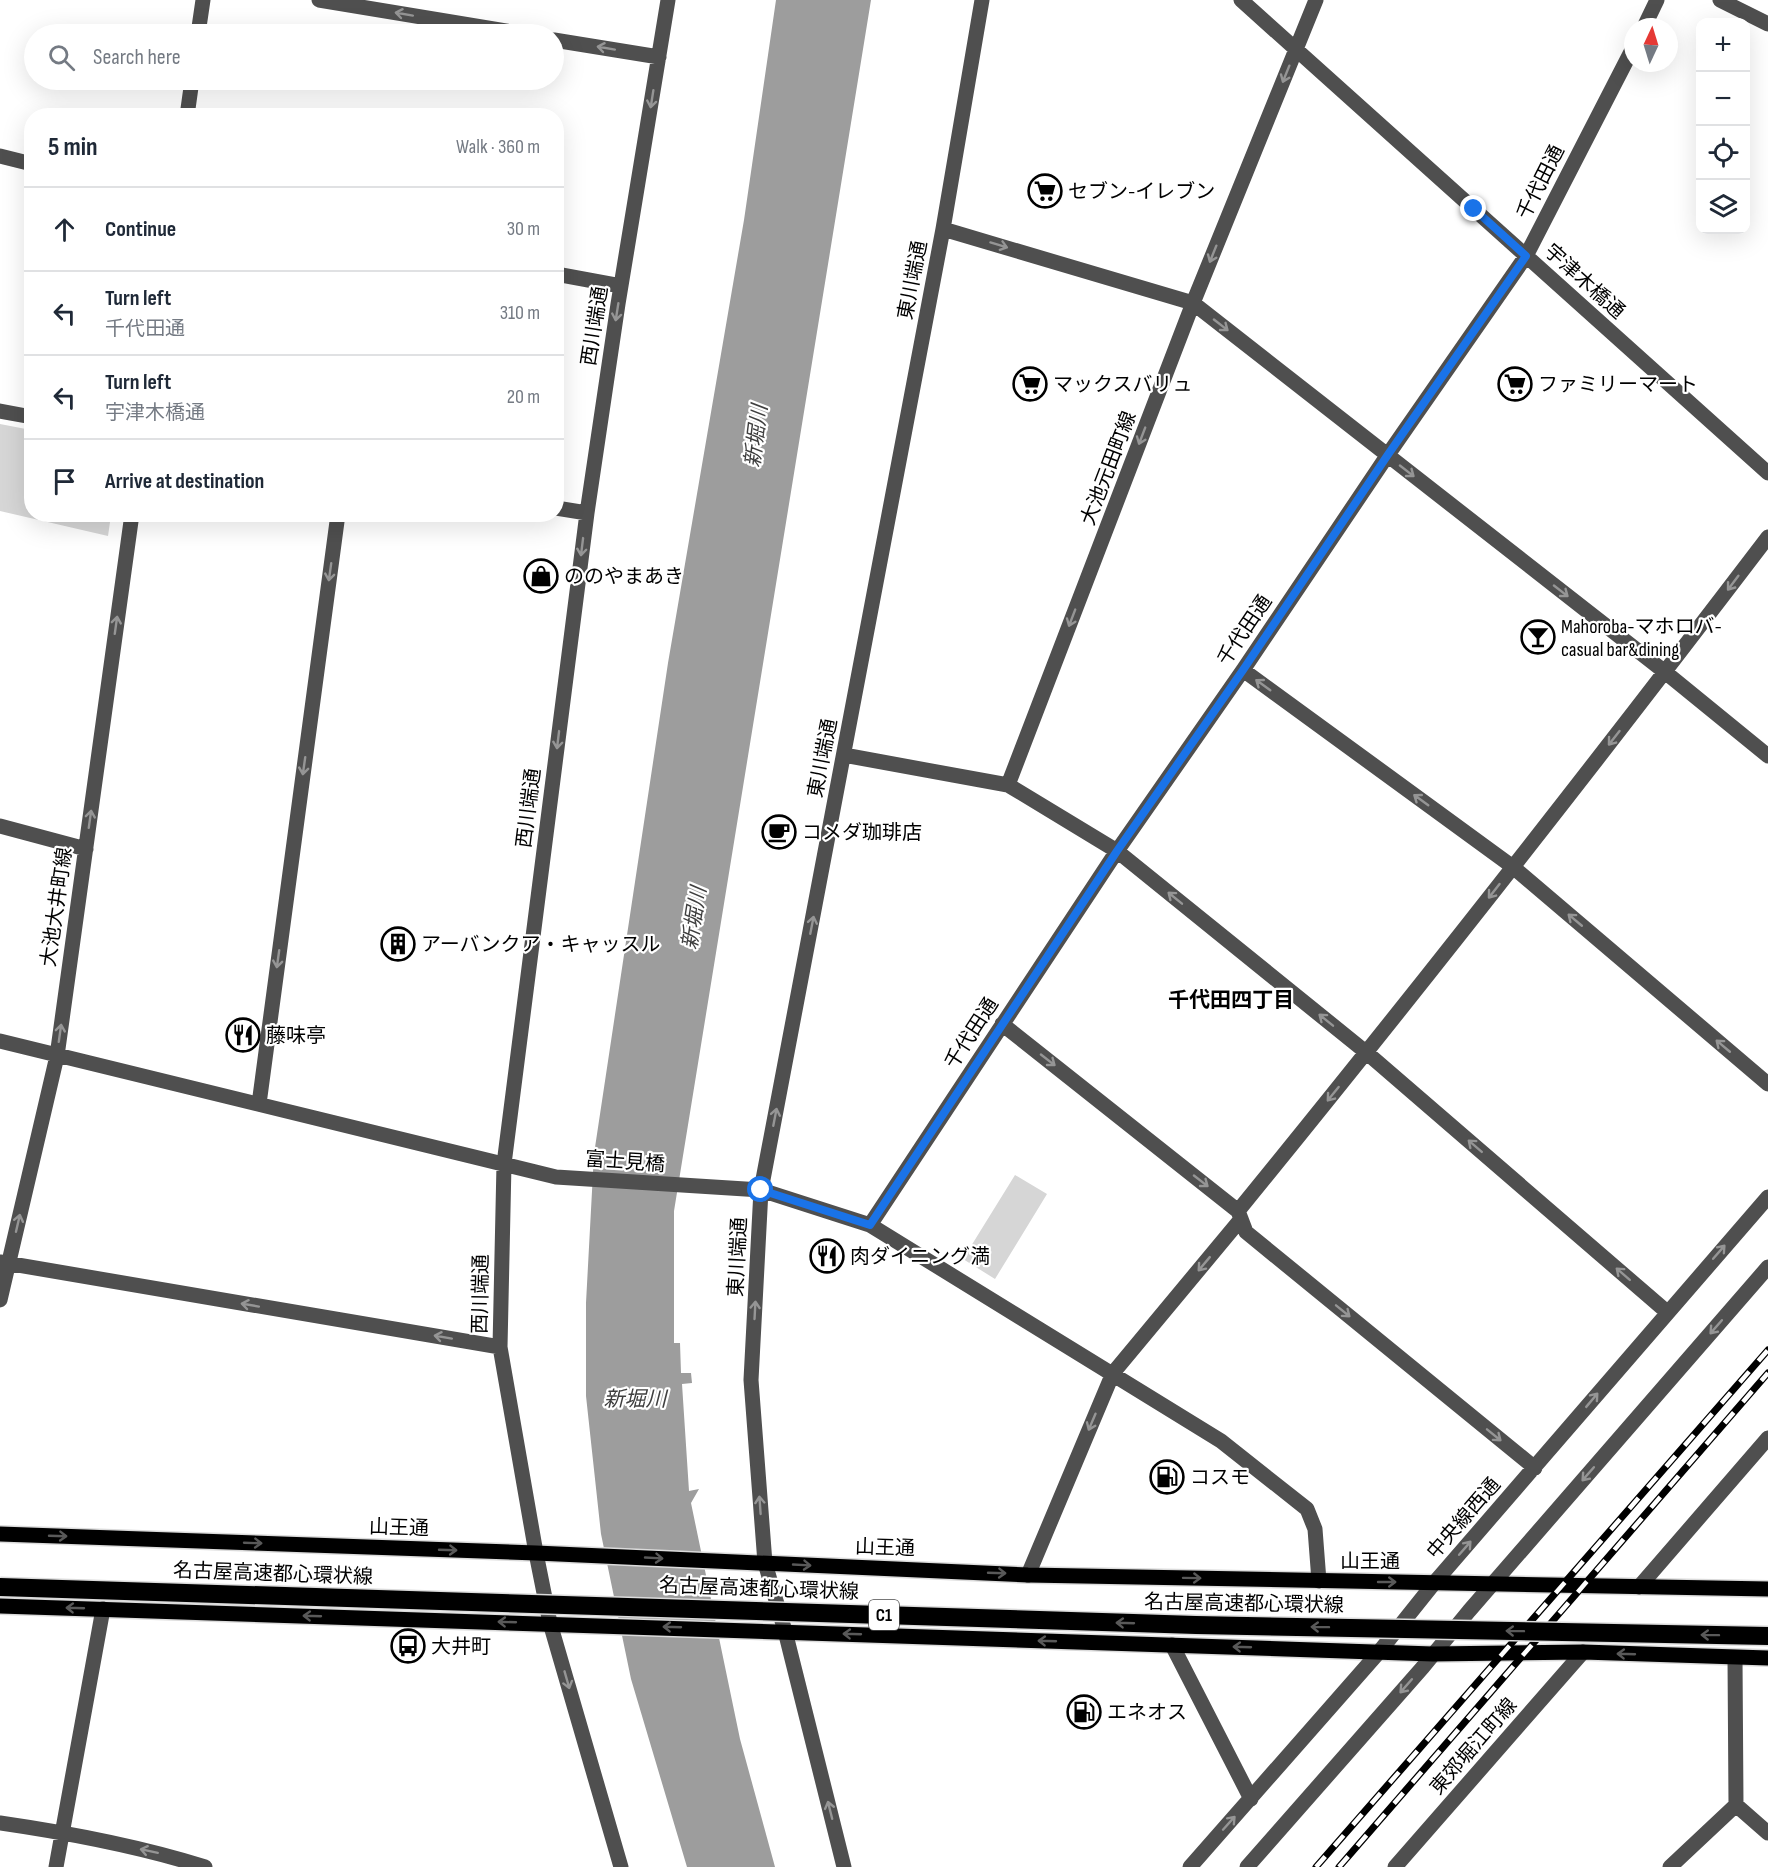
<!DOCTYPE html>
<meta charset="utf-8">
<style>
body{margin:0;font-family:"Sofia Sans Condensed","Noto Sans JP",sans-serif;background:#f6f6f7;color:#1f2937}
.controls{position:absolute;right:18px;top:18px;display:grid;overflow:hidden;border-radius:12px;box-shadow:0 6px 24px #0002}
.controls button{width:54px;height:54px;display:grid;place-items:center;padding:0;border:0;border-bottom:2px solid #e0e1e3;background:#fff;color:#1f2937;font:30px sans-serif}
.compass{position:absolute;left:1624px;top:18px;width:54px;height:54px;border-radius:50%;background:#fff;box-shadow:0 6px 24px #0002;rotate:4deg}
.stop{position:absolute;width:18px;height:18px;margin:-14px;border:4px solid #1a73e8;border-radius:50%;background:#fff}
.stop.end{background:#1a73e8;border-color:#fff;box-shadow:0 2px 6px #0008}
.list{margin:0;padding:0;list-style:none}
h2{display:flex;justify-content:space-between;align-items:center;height:78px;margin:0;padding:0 24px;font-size:26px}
h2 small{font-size:20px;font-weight:400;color:#747a83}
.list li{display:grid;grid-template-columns:39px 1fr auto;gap:18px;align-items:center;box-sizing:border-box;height:84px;padding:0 24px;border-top:2px solid #e0e1e3}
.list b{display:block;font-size:22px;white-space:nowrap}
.list p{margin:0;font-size:20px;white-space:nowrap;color:#747a83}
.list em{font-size:20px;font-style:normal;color:#747a83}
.icon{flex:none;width:33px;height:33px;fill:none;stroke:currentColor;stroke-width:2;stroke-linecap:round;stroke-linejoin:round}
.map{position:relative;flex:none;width:1768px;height:1867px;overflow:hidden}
.search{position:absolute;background:#fff;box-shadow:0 6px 24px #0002;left:24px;top:24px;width:540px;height:66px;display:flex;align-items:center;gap:15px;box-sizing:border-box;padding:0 21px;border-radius:33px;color:#747a83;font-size:22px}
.panel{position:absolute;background:#fff;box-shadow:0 6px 24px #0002;left:24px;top:108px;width:540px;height:414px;border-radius:24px}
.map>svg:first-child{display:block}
.green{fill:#d6d6d6}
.water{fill:#9d9d9d}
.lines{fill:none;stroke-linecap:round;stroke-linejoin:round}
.major-casing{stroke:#dbdbdb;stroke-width:18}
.minor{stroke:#4f4f4f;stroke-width:15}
.major{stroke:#000;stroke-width:15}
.rail-casing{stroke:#000;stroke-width:7}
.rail{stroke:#fff;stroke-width:4.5;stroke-dasharray:14;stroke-linecap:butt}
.highway-bridge-casing{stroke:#dbdbdb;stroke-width:21;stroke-linecap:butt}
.highway-bridge{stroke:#000;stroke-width:18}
.oneway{stroke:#959595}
.oneway2{stroke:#595959}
.route{stroke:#1a73e8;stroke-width:8}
.labels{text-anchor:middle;stroke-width:4.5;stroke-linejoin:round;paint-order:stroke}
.shield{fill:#fff;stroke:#4c4c4c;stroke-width:1.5}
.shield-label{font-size:18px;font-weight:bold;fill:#000}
.street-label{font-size:20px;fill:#000;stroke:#fff}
.poi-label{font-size:20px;fill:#000;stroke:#fff;text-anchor:start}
.water-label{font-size:21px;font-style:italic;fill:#3e3e3e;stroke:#fff}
.neighbourhood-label{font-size:21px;font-weight:bold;fill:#000;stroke:#fff}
</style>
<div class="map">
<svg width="1768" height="1867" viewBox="0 0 1768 1867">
<rect width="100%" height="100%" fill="#fff"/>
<path class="green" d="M0 424 31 430 32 514 111 515 108 536 0 511Z
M1015 1175 1047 1194 995 1279 963 1259Z"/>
<path class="water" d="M776 0H871L674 1211V1343H680L681 1373H691L692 1383 682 1384 689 1491 699 1489 691 1503 740 1739 775 1867H687L631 1679 601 1534 586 1396V1303L594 1154 668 663 744 220Z"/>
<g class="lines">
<defs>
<path id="major" d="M0 1534 536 1553 1028 1575 1768 1589
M0 1606 1433 1654 1583 1652 1768 1658"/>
</defs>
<use href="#major" class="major-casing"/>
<path class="minor" d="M319 0 524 34
M1241 0 1768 473
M1720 0 1768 24
M1644 27 1657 0
M198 34 203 0
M554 40 659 57
M187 116 192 80
M0 156 32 164
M943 229 1193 303 1665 672 1768 756
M556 274 621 286
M0 411 32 417
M556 508 587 513
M1243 670 1513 867 1768 1084
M844 755 1008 785 1117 851 1367 1053 1667 1312
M1008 785 1193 303 1316 0
M0 826 86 849
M1002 1024 1238 1211 1246 1232 1535 1468
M0 1041 556 1177 761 1190 870 1225 1221 1441 1307 1509 1315 1529 1319 1581
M259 1104 338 514
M1238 1211C1419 989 1595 764 1768 537
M870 1225 1117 851 1243 670 1387 456 1526 256 1633 48
M0 1262 500 1347
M0 1300 57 1056 132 514
M1028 1575 1113 1373 1241 1219
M1639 1587 1768 1438
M1172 1645 1251 1799
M1735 1658 1736 1805 1768 1833
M0 1823C69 1833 138 1846 205 1867
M56 1867 103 1609
M621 1867 550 1623 536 1553 500 1347 504 1164 587 513 618 304 668 0
M844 1867 785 1631 765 1563 751 1380 761 1190 943 229 982 0
M1190 1867 1379 1652 1435 1582 1768 1197
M1247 1867 1423 1667 1469 1611 1768 1267
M1395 1867 1583 1652
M1670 1867 1736 1805"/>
<use href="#major" class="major"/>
<defs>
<path id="rail" d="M1316 1867 1768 1350
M1339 1867 1768 1373"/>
</defs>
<use href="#rail" class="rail-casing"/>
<use href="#rail" class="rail"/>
<defs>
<path id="highway-bridge" d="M0 1587 1196 1625 1768 1636"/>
</defs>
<use href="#highway-bridge" class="highway-bridge-casing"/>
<use href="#highway-bridge" class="highway-bridge"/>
</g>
<defs><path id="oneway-shaft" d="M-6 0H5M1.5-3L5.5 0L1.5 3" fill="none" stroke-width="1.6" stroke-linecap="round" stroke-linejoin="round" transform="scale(1.5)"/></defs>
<g class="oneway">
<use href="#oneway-shaft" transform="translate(404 14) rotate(-170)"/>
<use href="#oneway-shaft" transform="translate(606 48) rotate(-170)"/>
<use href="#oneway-shaft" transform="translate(1286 74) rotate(112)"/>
<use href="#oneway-shaft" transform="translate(652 99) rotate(99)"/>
<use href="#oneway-shaft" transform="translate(999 245) rotate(17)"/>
<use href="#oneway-shaft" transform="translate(1213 254) rotate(112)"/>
<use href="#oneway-shaft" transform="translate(617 312) rotate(99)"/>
<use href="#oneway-shaft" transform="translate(1221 325) rotate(38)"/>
<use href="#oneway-shaft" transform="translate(1142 436) rotate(111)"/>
<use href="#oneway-shaft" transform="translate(1407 471) rotate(38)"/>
<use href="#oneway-shaft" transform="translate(582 547) rotate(97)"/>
<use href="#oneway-shaft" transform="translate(330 572) rotate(98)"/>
<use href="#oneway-shaft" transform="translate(1733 583) rotate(127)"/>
<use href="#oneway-shaft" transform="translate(1561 591) rotate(38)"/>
<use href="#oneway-shaft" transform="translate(1072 618) rotate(111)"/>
<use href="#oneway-shaft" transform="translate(116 625) rotate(-82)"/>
<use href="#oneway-shaft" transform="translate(1263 685) rotate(-144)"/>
<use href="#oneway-shaft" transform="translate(1614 738) rotate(128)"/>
<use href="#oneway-shaft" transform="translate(558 740) rotate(97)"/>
<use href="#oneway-shaft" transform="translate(304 766) rotate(98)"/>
<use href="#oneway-shaft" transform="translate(1421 800) rotate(-144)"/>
<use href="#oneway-shaft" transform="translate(90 819) rotate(-82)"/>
<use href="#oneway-shaft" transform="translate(1494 891) rotate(128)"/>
<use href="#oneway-shaft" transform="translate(1175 898) rotate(-141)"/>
<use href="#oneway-shaft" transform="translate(1575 920) rotate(-140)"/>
<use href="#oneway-shaft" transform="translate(812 925) rotate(-79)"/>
<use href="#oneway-shaft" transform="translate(278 959) rotate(98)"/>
<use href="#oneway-shaft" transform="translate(1326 1020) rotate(-141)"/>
<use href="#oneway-shaft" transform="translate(60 1033) rotate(-82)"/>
<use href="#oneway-shaft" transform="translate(1723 1046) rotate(-140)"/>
<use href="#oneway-shaft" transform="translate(1048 1060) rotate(38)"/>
<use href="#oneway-shaft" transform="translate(1333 1094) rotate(129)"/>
<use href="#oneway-shaft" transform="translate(775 1117) rotate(-79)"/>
<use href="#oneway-shaft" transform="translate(1475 1146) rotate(-139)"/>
<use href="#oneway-shaft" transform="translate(1201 1181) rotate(38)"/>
<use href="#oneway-shaft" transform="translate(18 1223) rotate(-77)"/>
<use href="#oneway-shaft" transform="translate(1719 1252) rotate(-49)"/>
<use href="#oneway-shaft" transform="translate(1204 1264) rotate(130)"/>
<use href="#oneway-shaft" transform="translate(1623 1274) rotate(-139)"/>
<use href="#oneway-shaft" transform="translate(250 1305) rotate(-170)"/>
<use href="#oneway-shaft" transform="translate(755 1310) rotate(-87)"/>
<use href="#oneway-shaft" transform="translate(1343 1311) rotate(39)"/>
<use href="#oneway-shaft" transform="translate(1716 1327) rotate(131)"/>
<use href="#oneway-shaft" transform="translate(443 1337) rotate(-170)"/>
<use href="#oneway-shaft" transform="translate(1592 1400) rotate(-50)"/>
<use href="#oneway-shaft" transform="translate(1092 1422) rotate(113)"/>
<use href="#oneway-shaft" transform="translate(1494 1435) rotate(39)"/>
<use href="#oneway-shaft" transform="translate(1588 1474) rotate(131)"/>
<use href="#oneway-shaft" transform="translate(760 1505) rotate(-94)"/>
<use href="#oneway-shaft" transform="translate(1465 1548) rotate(-49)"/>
<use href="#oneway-shaft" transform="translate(567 1680) rotate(74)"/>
<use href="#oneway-shaft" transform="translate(1406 1686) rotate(131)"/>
<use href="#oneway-shaft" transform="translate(830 1810) rotate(-104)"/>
<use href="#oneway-shaft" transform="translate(1229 1823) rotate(-48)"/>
<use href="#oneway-shaft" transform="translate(149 1851) rotate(-168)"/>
</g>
<g class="oneway2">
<use href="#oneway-shaft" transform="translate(58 1536) rotate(2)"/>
<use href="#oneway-shaft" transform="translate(253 1543) rotate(2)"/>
<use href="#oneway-shaft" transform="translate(448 1550) rotate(2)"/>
<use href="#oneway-shaft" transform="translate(654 1558) rotate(3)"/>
<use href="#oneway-shaft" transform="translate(802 1565) rotate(3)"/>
<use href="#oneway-shaft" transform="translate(997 1573) rotate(2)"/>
<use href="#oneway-shaft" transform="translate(1192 1578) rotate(1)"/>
<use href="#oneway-shaft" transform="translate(1387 1582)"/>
<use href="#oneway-shaft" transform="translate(75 1608) rotate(-178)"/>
<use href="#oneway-shaft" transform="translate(312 1616) rotate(-178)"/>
<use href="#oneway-shaft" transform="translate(507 1622) rotate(-178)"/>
<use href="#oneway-shaft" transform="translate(1125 1623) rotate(-178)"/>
<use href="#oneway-shaft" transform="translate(672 1627) rotate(-178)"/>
<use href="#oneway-shaft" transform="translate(1320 1627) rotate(-179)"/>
<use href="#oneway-shaft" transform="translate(1515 1631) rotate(-179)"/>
<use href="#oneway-shaft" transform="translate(852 1634) rotate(-178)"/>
<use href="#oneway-shaft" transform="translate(1710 1635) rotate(-179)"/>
<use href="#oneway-shaft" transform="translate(1047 1641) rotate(-178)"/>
<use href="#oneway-shaft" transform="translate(1242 1647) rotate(-178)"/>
<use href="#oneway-shaft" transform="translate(1626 1654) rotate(-178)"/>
</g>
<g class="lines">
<path class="route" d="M761 1190 870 1225 1117 851 1243 670 1387 456 1526 256 1474 209"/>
</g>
<defs>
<symbol id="supermarket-ring" viewBox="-11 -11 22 22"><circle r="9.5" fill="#fff" stroke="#000" stroke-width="1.5"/><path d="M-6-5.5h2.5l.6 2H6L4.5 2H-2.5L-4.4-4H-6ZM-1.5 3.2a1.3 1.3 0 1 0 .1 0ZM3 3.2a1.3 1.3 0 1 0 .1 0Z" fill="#000"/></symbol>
<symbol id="shop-ring" viewBox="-11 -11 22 22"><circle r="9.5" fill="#fff" stroke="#000" stroke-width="1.5"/><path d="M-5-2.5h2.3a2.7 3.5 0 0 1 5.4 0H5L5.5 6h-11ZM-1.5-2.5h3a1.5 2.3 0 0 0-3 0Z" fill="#000"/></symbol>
<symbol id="bar-ring" viewBox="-11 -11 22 22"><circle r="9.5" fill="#fff" stroke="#000" stroke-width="1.5"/><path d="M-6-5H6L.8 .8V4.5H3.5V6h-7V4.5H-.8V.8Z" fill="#000"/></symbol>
<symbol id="cafe-ring" viewBox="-11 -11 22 22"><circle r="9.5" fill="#fff" stroke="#000" stroke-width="1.5"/><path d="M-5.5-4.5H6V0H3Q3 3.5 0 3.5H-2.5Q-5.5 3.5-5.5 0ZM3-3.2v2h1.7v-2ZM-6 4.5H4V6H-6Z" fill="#000"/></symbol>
<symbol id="building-ring" viewBox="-11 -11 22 22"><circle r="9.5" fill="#fff" stroke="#000" stroke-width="1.5"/><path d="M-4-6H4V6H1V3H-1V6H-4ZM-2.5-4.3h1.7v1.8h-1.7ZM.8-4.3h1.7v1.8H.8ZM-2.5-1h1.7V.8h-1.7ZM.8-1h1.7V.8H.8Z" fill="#000"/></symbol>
<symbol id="restaurant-ring" viewBox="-11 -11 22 22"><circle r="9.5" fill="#fff" stroke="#000" stroke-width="1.5"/><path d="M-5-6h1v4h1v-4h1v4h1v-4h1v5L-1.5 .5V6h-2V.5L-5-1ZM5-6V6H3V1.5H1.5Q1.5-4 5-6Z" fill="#000"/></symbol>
<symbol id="fuel-ring" viewBox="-11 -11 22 22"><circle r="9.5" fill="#fff" stroke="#000" stroke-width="1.5"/><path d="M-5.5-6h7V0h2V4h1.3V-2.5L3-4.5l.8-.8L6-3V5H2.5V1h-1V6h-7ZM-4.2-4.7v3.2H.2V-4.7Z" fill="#000"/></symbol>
<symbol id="bus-ring" viewBox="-11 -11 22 22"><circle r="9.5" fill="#fff" stroke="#000" stroke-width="1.5"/><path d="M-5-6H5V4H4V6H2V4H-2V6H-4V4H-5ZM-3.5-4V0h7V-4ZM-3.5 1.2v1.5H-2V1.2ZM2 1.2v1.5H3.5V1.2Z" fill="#000"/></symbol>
</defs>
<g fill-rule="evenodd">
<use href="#supermarket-ring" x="1026" y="172" width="38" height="38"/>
<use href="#supermarket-ring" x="1011" y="365" width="38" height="38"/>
<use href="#supermarket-ring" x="1496" y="365" width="38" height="38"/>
<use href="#shop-ring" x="522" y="557" width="38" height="38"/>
<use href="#bar-ring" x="1519" y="618" width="38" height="38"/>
<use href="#cafe-ring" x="760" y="813" width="38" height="38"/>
<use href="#building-ring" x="379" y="925" width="38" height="38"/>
<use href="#restaurant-ring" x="224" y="1016" width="38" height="38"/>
<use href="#restaurant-ring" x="808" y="1237" width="38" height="38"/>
<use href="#fuel-ring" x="1148" y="1458" width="38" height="38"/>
<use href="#bus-ring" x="389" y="1627" width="38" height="38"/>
<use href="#fuel-ring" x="1065" y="1693" width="38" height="38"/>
</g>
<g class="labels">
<rect class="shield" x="869" y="1600" width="30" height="30" rx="4.5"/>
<g class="shield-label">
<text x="884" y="1621">C1</text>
</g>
<g class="street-label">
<text transform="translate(1540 182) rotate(-63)" y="7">千代田通</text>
<text transform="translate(912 280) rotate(-79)" y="7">東川端通</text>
<text transform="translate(1585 281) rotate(42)" y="7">宇津木橋通</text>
<text transform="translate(594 326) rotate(-81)" y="7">西川端通</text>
<text transform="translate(1108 468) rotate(-69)" y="7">大池元田町線</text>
<text transform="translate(1244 630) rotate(-56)" y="7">千代田通</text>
<text transform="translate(822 758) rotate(-79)" y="7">東川端通</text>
<text transform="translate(528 808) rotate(-83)" y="7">西川端通</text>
<text transform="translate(56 907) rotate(-82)" y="7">大池大井町線</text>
<text transform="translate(971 1033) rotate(-57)" y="7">千代田通</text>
<text transform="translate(625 1161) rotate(4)" y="7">富士見橋</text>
<text transform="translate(737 1257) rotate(-87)" y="7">東川端通</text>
<text transform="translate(480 1294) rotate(-89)" y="7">西川端通</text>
<text transform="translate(1463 1518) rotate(-49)" y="7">中央線西通</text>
<text transform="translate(399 1527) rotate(2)" y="7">山王通</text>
<text transform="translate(885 1547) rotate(2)" y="7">山王通</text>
<text x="1370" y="1568">山王通</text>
<text transform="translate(273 1573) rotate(2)" y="7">名古屋高速都心環状線</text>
<text transform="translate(759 1588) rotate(2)" y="7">名古屋高速都心環状線</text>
<text transform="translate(1244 1603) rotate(1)" y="7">名古屋高速都心環状線</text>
<text transform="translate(1473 1746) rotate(-49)" y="7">東郊堀江町線</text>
</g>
<g class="poi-label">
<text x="1068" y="198">セブン-イレブン</text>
<text x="1053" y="391">マックスバリュ</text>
<text x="1538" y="391">ファミリーマート</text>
<text x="564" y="583">ののやまあき</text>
<text x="1561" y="633">Mahoroba-マホロバ-<tspan x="1561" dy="23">casual bar&amp;dining</tspan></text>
<text x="802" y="839">コメダ珈琲店</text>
<text x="421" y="951">アーバンクア・キャッスル</text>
<text x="266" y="1042">藤味亭</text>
<text x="850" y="1263">肉ダイニング満</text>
<text x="1190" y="1484">コスモ</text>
<text x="431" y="1653">大井町</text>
<text x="1107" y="1719">エネオス</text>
</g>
<g class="water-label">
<text transform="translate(756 436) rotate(-83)" y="7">新堀川</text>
<text transform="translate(694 918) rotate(-81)" y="7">新堀川</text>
<text x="635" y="1406">新堀川</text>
</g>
<g class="neighbourhood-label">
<text x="1231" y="1007">千代田四丁目</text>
</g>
</g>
</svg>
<div class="controls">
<button>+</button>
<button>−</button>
<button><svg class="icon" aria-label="locate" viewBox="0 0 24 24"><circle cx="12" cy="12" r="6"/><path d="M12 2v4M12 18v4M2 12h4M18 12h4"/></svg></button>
<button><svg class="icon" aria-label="layers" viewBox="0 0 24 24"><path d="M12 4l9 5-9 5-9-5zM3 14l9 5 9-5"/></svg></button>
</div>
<svg class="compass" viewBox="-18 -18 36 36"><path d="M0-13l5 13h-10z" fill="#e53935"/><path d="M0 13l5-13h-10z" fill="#747a83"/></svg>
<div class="stop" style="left:761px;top:1190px"></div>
<div class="stop end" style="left:1474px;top:209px"></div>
<div class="search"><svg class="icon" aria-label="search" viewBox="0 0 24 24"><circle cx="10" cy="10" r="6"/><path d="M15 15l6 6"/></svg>Search here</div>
<section class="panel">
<h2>5 min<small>Walk · 360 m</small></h2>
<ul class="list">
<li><svg class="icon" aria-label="ahead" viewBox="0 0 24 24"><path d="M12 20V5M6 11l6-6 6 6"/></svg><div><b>Continue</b></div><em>30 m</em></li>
<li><svg class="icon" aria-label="left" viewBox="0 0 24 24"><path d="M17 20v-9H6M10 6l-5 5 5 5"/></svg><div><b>Turn left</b><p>千代田通</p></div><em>310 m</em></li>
<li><svg class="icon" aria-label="left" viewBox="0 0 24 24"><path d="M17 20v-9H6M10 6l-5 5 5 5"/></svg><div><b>Turn left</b><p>宇津木橋通</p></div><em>20 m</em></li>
<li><svg class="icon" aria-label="arrive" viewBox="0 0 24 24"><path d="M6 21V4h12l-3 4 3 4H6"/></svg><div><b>Arrive at destination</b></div></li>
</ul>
</section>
</div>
